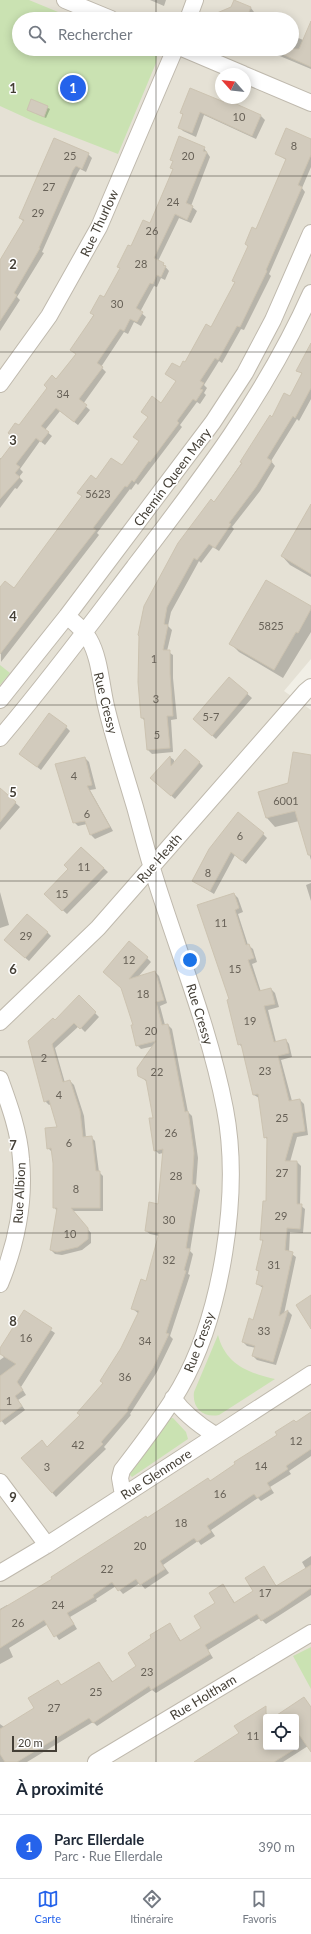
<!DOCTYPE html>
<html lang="fr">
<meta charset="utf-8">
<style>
body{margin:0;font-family:Lato,sans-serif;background:#f2f2f3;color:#1f2937}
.controls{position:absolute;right:12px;bottom:12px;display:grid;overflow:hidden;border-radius:4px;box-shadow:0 2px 10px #0003}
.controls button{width:36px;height:36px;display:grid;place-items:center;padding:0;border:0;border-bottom:1px solid #e0e1e3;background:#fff;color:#1f2937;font:20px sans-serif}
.compass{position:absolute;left:215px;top:68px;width:36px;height:36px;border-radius:50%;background:#fff;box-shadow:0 2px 10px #0003;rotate:297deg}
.scale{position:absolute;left:12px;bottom:10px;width:45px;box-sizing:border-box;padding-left:4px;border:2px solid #443f36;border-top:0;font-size:11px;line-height:14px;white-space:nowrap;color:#443f36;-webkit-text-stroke:3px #fff;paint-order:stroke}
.you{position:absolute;left:190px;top:960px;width:14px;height:14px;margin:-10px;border:3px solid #fff;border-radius:50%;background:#1a73e8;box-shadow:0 0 0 6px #1a73e833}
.badge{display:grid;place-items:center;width:26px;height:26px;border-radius:50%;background:#2563eb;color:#fff;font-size:13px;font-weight:700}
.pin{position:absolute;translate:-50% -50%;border:2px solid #fff;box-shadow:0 1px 4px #0006}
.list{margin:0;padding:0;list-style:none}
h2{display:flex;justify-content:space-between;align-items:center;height:52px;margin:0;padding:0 16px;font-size:17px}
h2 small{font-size:13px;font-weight:400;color:#747a83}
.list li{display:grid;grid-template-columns:26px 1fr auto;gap:12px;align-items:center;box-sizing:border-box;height:64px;padding:0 16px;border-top:1px solid #e0e1e3}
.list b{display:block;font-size:15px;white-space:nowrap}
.list p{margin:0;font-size:13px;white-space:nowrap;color:#747a83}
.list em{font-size:13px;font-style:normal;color:#747a83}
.icon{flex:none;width:22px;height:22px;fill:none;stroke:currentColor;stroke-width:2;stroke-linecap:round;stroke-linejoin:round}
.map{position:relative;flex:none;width:311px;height:1762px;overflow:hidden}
.search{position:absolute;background:#fff;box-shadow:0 2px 10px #0003;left:12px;right:12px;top:12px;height:44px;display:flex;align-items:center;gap:10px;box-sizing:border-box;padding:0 14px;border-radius:22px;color:#747a83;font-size:15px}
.sheet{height:116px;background:#fff}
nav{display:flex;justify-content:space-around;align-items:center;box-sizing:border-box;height:56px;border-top:1px solid #e0e1e3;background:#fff;font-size:11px;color:#747a83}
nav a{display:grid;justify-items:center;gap:2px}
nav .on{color:#2563eb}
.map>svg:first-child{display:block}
.residential{fill:#e5e1d5;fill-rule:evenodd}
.green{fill:#cae2b2}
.shadow{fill:#0003}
.building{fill:#d2cbbd;stroke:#ccc3b1}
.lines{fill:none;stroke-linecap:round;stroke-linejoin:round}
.minor-casing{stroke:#bfb9ad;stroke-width:18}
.minor{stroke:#fff;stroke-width:16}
.grid{fill:none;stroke:#443f36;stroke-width:1;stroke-opacity:0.55}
.labels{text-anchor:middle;stroke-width:3;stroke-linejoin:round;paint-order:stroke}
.number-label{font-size:11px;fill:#686258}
.street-label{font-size:13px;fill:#443f36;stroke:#fff}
.grid-label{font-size:13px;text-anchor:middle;font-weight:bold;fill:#443f36;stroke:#fff;stroke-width:3;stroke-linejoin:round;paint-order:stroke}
</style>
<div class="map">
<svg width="311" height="1762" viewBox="0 0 311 1762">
<rect width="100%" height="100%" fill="#f1efe6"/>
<path class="residential" d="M0 0H311V659L284 691 311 710V1762H0ZM19 19H292V49H19ZM221 74H245V98H221ZM266 1717H296V1747H266Z"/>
<path class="green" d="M0 0H29L75 19H19V49H148L157 55 156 63 118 154 33 121 0 106Z
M0 665 10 673 0 685Z
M218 1335C225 1363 247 1373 275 1379L219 1415C203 1418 192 1408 194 1392Z
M170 1418H173L186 1432 188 1439 132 1477 128 1473 146 1452Z
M311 1647V1689L293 1656Z"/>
<path class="shadow" d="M150 0H166L164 6Z
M234 1 251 8 254 12 252 17 256 19H226Z
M292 35 303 40 311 41V69L263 49H292Z
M32 100 50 109 46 118 30 111Z
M226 100 261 116 265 120 256 139 204 115 196 137 183 131 179 127 184 116 181 113 225 103Z
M311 140V167L302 188 305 192 269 274 271 276 244 330 241 329 222 363 219 361 204 385 207 388 204 393 206 395 200 404 197 402 180 425 182 427 138 485 136 483 131 490 130 489 97 533 99 535 1 662 0 589 14 590 83 497 79 493 122 467 140 441 149 418 142 412 162 404 177 381 167 374 180 369 186 363 212 329 235 282 233 281 249 247 246 244 257 231 286 160 276 153Z
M204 148 210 157 191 206 197 211 191 223 179 218 158 261 163 264 169 271 165 280 161 278 157 287 154 286 140 312 146 317 141 326 134 322 128 334 124 332 101 367 106 372 83 404 90 410 78 425 60 411 45 430 52 436 45 445 40 441 20 469 23 472 19 477 23 481 17 489 15 488 0 508V458L2 459 17 439 19 427 76 354 72 350 104 298 121 269 118 266 131 247 151 224 174 170 171 168 174 162 171 159Z
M88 154 92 158 86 172 80 169 77 174 42 252 44 253 17 297 20 300 0 331V262L24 222 20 218Z
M311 346V399L299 421 297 419 271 461 275 466 260 491 232 527 234 529 219 551 213 547 201 563 199 561 171 612 168 626 172 630 167 651 173 655V678L177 719 171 720 173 752 152 754 148 750 146 722 142 718 140 636 214 503 272 418 291 397 302 374 298 370Z
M311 505V577L290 565 282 556Z
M311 607V632L283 678 239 652 231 644Z
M229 678 252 698 216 739 198 723Z
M66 727 70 731 41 770 20 754Z
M311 756V860L299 821 275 827 267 818 259 792 289 784Z
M170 757 174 760V764L199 762 203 766 175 799 151 778Z
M85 758 89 762 96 789 90 790 113 831 95 839 91 835 87 824 78 826 74 822Z
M2 791 20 807 0 830V794Z
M263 834 267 838 246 864 235 855 214 894 193 881 209 850Z
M82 848 108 872 67 914 45 894 69 869Z
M311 883V901L306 885Z
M0 892 9 925 0 928Z
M234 894 238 898 243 912 238 914 248 945 253 949 257 962 252 964 261 992 271 989 275 993 279 1007 268 1010 276 1042 286 1040 289 1044 292 1057 281 1060 292 1101 300 1100 304 1104 308 1135 297 1137 290 1162H297L301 1166 300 1205 305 1209 303 1233 290 1232 289 1252 296 1257 284 1314 288 1311 292 1315 276 1365 257 1360 253 1356 256 1348 247 1346 243 1342 253 1321 263 1288 257 1284 260 1272 257 1270 263 1242 261 1239 267 1202 268 1140 265 1137 259 1098 254 1095 242 1047 239 1044 230 1000Z
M47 932 51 936 29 961 9 944Z
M147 958 151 962 137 978 155 972 159 976 167 1003 160 1006 165 1025H168L172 1029 188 1112 192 1116 198 1158 196 1185 200 1190 190 1251 193 1254 188 1274 190 1275 170 1336 173 1339 157 1372 130 1414 131 1415 104 1447 106 1449 56 1497 23 1459 48 1448 81 1415 104 1383 139 1314 133 1309 147 1282 159 1236 150 1234 146 1231 159 1205 163 1153 159 1154 155 1150 154 1118 147 1082 139 1075 154 1046 141 1049 137 1045 134 1026 122 988 108 975Z
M79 997 99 1017 85 1032 79 1026 55 1048 65 1083 70 1081 74 1085 84 1116 86 1138 91 1137 95 1141 99 1172 103 1176V1211H73L91 1233V1243L82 1250 62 1255 55 1254 51 1250 57 1211 54 1207V1163L52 1152 48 1148 58 1127 51 1104 49 1105 45 1101 55 1022Z
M24 1312 55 1333 21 1387 26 1395 18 1400 25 1410 5 1425 0 1419V1360L4 1357 0 1353V1350Z
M311 1413V1456L289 1471 291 1474 270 1487 274 1493 261 1501 258 1498 211 1530 215 1536 201 1545 198 1541 163 1565 169 1573 145 1589 140 1583 123 1594 116 1586 96 1599 97 1601 70 1617 77 1629 59 1640 48 1624 9 1648 13 1657 0 1664V1609L7 1605 8 1606 54 1579 147 1519 211 1482Z
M311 1556V1595L266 1624 260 1618 208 1650 213 1658 156 1693 152 1690 97 1726 93 1722 27 1762H0V1724L4 1727 36 1708 58 1682 62 1686 99 1663 113 1682 138 1667 153 1639 170 1625 181 1641 203 1629 216 1603 223 1585 235 1603 255 1591 264 1567 277 1587 306 1569 302 1562Z
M304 1698 311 1707V1744L283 1762H207L240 1733 263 1709 269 1717H266V1747H296V1734L299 1732 296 1728V1717H289Z"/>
<path class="building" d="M234 0 251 7 246 19H203L231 7Z
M311 21V67L271 49H299Z
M190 88 224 102 225 99 261 115 252 136 200 112 192 133 178 128 183 114 180 113Z
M31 99 48 106 44 117 27 110Z
M286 128 311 139V155L298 185 302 187 266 270 267 271 240 327 237 326 218 360 215 358 200 381 204 383 200 389 203 390 196 401 193 399 177 421 179 423 150 462 149 461 134 482 132 480 127 487 125 486 93 528 96 530 0 654V587L5 581 14 588 82 496 77 493 91 475 96 479 111 458 122 465 139 441 133 437 148 417 141 412 152 396 161 403 176 381 165 374 172 363 180 367 183 361 185 362 206 324 211 327 235 282 232 281 248 246 245 244 252 227 256 229 286 159 275 154Z
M179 136 205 147 203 151 207 152 186 203 193 206 187 220 175 214 154 258 164 263 163 265 166 266 161 277 157 275 153 284 150 283 136 308 143 312 137 322 130 319 124 331 120 329 97 363 103 367 79 399 87 405 74 422 56 408 41 426 49 432 41 442 36 438 16 464 20 467 15 473 20 477 0 499V460L16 439 8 433 15 423 19 425 47 388 44 385 52 375 56 379 76 354 70 350 94 315 90 313 100 295 104 297 120 268 117 267 128 245 131 246 143 220 150 223 173 169 170 168 173 161 170 160Z
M54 138 89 153 82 169 76 166 73 170 39 248H40L14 293 17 295 0 321V260L24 220 19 218Z
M311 343V388L295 418 293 416 267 458 272 461 256 487 229 523 231 524 215 548 209 544 197 560 194 558 167 607 164 624 168 625 163 650H170V673L173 716H167L170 748 147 750 144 718H141L138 682 139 636 138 635 144 606 178 543 211 499 214 502 242 463 240 462 270 415 272 417 284 393 290 396 302 373 296 371Z
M311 504V574L281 556Z
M266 580 311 606V609L298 633 296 632 274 670 229 644Z
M229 677 248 693 212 736 193 719Z
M49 713 67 726 37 767 19 754Z
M185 749 200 762 171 796 150 778 170 756 171 766Z
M293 752 311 755V855H308L295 811 266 818 258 792 288 783Z
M85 757 92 785 87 786 110 827 90 835 85 821 73 823 55 764Z
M0 788 16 802 0 822Z
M238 812 264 833 242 861 231 852 210 891 192 881 209 849Z
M81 847 104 868 62 911 44 894 68 869 64 865Z
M234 893 239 908 235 910 246 945 249 944 254 958 248 960 259 991 271 988 275 1004 264 1006 274 1042 286 1039 289 1053 278 1056 289 1101 300 1099 305 1131 293 1133 285 1161H297V1204H302L300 1229 287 1228 285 1250 293 1252 279 1316 288 1310 273 1362 252 1356 255 1346 242 1342 249 1318 253 1320 263 1286 256 1284 259 1271 256 1270 263 1240H260L263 1201H266L267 1137 264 1138 258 1094 253 1095 241 1044 238 1045 227 1000 229 999 197 905Z
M27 914 48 932 25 958 4 940Z
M129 941 148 957 129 979 155 971 164 1000 156 1002 162 1025 168 1024 185 1112 188 1111 194 1153 192 1184 196 1185 186 1248 190 1249 184 1270 186 1271 166 1333 169 1334 153 1368 127 1409 128 1411 101 1442 103 1444 52 1493 21 1458 42 1440 47 1447 80 1415 77 1413 103 1383 100 1381 121 1348 139 1311 131 1309 141 1279 146 1281 159 1233 145 1231 149 1202 158 1204 163 1149 154 1151 149 1118H153L146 1080 138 1076 137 1068 156 1041 136 1046 131 1025H133L121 988 103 972Z
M79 995 96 1012 80 1029 74 1023 52 1044 63 1082 70 1080 80 1111 83 1137 92 1136 96 1171H100V1208H71L88 1228V1239L78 1247 57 1252 50 1250 57 1208H53V1163L51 1148 47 1149 45 1128 57 1127 49 1100 44 1102 28 1041 53 1018 55 1020Z
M311 1295V1329L296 1305Z
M24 1310 52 1328 17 1382 23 1390 15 1396 22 1406 0 1422V1376L16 1364 0 1354V1348Z
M311 1412V1449L286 1466 288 1469 267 1483 271 1489 257 1498 254 1494 207 1526 211 1532 197 1542 194 1538 160 1561 165 1569 140 1585 136 1579 118 1591 112 1582 93 1595 94 1597 67 1613 74 1624 54 1637 44 1620 0 1648V1610L52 1579 51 1577 146 1516 147 1518 208 1478 210 1481 235 1464 234 1462 277 1435 275 1432 294 1420 296 1422Z
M311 1565V1588L281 1609 261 1621 257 1614 205 1645 210 1654 151 1690 149 1686 93 1723 89 1718 17 1762H5L0 1754V1729L34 1708 28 1698 58 1680 61 1685 99 1662 112 1682 136 1666 128 1653 151 1638 150 1635 170 1623 180 1641 201 1628 194 1616 215 1603 209 1593 223 1584 234 1603 253 1591 245 1578 264 1566 276 1586Z
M304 1697 311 1707V1752L296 1730V1717H274Z
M266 1706V1747H298L274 1762H194L239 1733 234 1726Z"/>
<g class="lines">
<defs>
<path id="minor" d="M65 0 111 19
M188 19 195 0
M184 49 243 74
M245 75 311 103
M0 384 49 316 99 227 175 49
M67 616C75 623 84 630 89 639 100 658 101 685 106 706 114 740 125 773 135 807 142 832 148 857 156 881 180 957 210 1031 225 1109 241 1192 222 1315 180 1388 163 1417 142 1444 122 1470L120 1478 123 1495
M0 700 67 616 213 422 245 373 273 320 311 233
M0 738C47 683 90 625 134 567 202 478 265 396 311 293
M0 1022 98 928 305 692 311 687
M0 1079C9 1104 19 1131 21 1159 25 1201 16 1245 0 1284
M173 1398C184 1414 199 1425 215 1435
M0 1482 47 1545
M0 1573 47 1545 311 1374
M96 1762 311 1633"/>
</defs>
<use href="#minor" class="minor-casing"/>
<use href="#minor" class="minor"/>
</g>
<path class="grid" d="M156 0V19M156 49V1762M0 176H311M0 352H311M0 529H311M0 705H311M0 881H311M0 1057H311M0 1233H311M0 1410H311M0 1586H311"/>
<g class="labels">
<g class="number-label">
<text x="239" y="121">10</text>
<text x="294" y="150">8</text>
<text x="70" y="160">25</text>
<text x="188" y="160">20</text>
<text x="49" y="191">27</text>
<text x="173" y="206">24</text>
<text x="38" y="217">29</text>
<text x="152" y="235">26</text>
<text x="141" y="268">28</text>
<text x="117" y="308">30</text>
<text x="63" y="398">34</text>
<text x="98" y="498">5623</text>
<text x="271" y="630">5825</text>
<text x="154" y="663">1</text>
<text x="156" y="703">3</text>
<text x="211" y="721">5-7</text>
<text x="157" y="739">5</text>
<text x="74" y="780">4</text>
<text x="286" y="805">6001</text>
<text x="87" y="818">6</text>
<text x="240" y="840">6</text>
<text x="84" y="871">11</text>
<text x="208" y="877">8</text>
<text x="62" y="898">15</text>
<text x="221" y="927">11</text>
<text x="26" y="940">29</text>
<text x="129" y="964">12</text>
<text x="235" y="973">15</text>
<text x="143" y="998">18</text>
<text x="250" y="1025">19</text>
<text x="151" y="1035">20</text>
<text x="44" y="1062">2</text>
<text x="265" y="1075">23</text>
<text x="157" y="1076">22</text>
<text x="59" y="1099">4</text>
<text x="282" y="1122">25</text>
<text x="171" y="1137">26</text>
<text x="69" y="1147">6</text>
<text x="282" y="1177">27</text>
<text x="176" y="1180">28</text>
<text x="76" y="1193">8</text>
<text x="281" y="1220">29</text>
<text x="169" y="1224">30</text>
<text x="70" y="1238">10</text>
<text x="169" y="1264">32</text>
<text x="274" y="1269">31</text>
<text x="264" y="1335">33</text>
<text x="26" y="1342">16</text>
<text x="145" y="1345">34</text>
<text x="125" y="1381">36</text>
<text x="9" y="1405">1</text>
<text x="296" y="1445">12</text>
<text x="78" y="1449">42</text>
<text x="261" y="1470">14</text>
<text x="47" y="1471">3</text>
<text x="220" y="1498">16</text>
<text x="181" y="1527">18</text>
<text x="140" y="1550">20</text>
<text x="107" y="1573">22</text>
<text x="265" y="1597">17</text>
<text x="58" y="1609">24</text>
<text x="18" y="1627">26</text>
<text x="147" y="1676">23</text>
<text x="96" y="1696">25</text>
<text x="54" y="1712">27</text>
<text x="253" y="1740">11</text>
</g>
<g class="street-label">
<text transform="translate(99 223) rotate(-65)" y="5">Rue Thurlow</text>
<text transform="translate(172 477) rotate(-53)" y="5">Chemin Queen Mary</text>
<text transform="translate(106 703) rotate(76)" y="5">Rue Cressy</text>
<text transform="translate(159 858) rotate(-49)" y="5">Rue Heath</text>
<text transform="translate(200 1014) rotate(73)" y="5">Rue Cressy</text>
<text transform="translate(19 1193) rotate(-87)" y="5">Rue Albion</text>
<text transform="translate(199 1342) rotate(-69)" y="5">Rue Cressy</text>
<text transform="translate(156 1474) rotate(-33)" y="5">Rue Glenmore</text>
<text transform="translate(203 1697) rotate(-31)" y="5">Rue Holtham</text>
</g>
</g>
<g class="grid-label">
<text x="13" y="93">1</text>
<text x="13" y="269">2</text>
<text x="13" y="445">3</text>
<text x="13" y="621">4</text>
<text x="13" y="797">5</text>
<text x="13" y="974">6</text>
<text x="13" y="1150">7</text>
<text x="13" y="1326">8</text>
<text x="13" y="1502">9</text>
</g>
</svg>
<div class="controls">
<button><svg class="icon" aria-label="locate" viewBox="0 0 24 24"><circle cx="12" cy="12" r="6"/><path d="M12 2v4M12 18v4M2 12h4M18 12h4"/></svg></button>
</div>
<svg class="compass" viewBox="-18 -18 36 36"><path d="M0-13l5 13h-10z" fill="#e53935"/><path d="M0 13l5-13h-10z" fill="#747a83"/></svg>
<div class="scale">20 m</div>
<div class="you"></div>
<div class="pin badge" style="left:73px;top:88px">1</div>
<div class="search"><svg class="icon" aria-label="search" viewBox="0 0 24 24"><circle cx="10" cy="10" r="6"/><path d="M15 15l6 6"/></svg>Rechercher</div>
</div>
<section class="sheet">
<h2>À proximité<small></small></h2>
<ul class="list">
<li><span class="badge">1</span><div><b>Parc Ellerdale</b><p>Parc · Rue Ellerdale</p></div><em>390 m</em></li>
</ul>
</section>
<nav>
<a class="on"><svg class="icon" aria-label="map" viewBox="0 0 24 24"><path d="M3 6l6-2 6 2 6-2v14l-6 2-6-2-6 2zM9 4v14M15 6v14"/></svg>Carte</a>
<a><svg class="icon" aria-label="directions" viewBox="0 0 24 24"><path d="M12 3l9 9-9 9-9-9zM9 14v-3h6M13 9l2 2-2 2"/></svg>Itinéraire</a>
<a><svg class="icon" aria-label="saved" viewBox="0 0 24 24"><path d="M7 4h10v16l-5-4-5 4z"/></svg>Favoris</a>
</nav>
